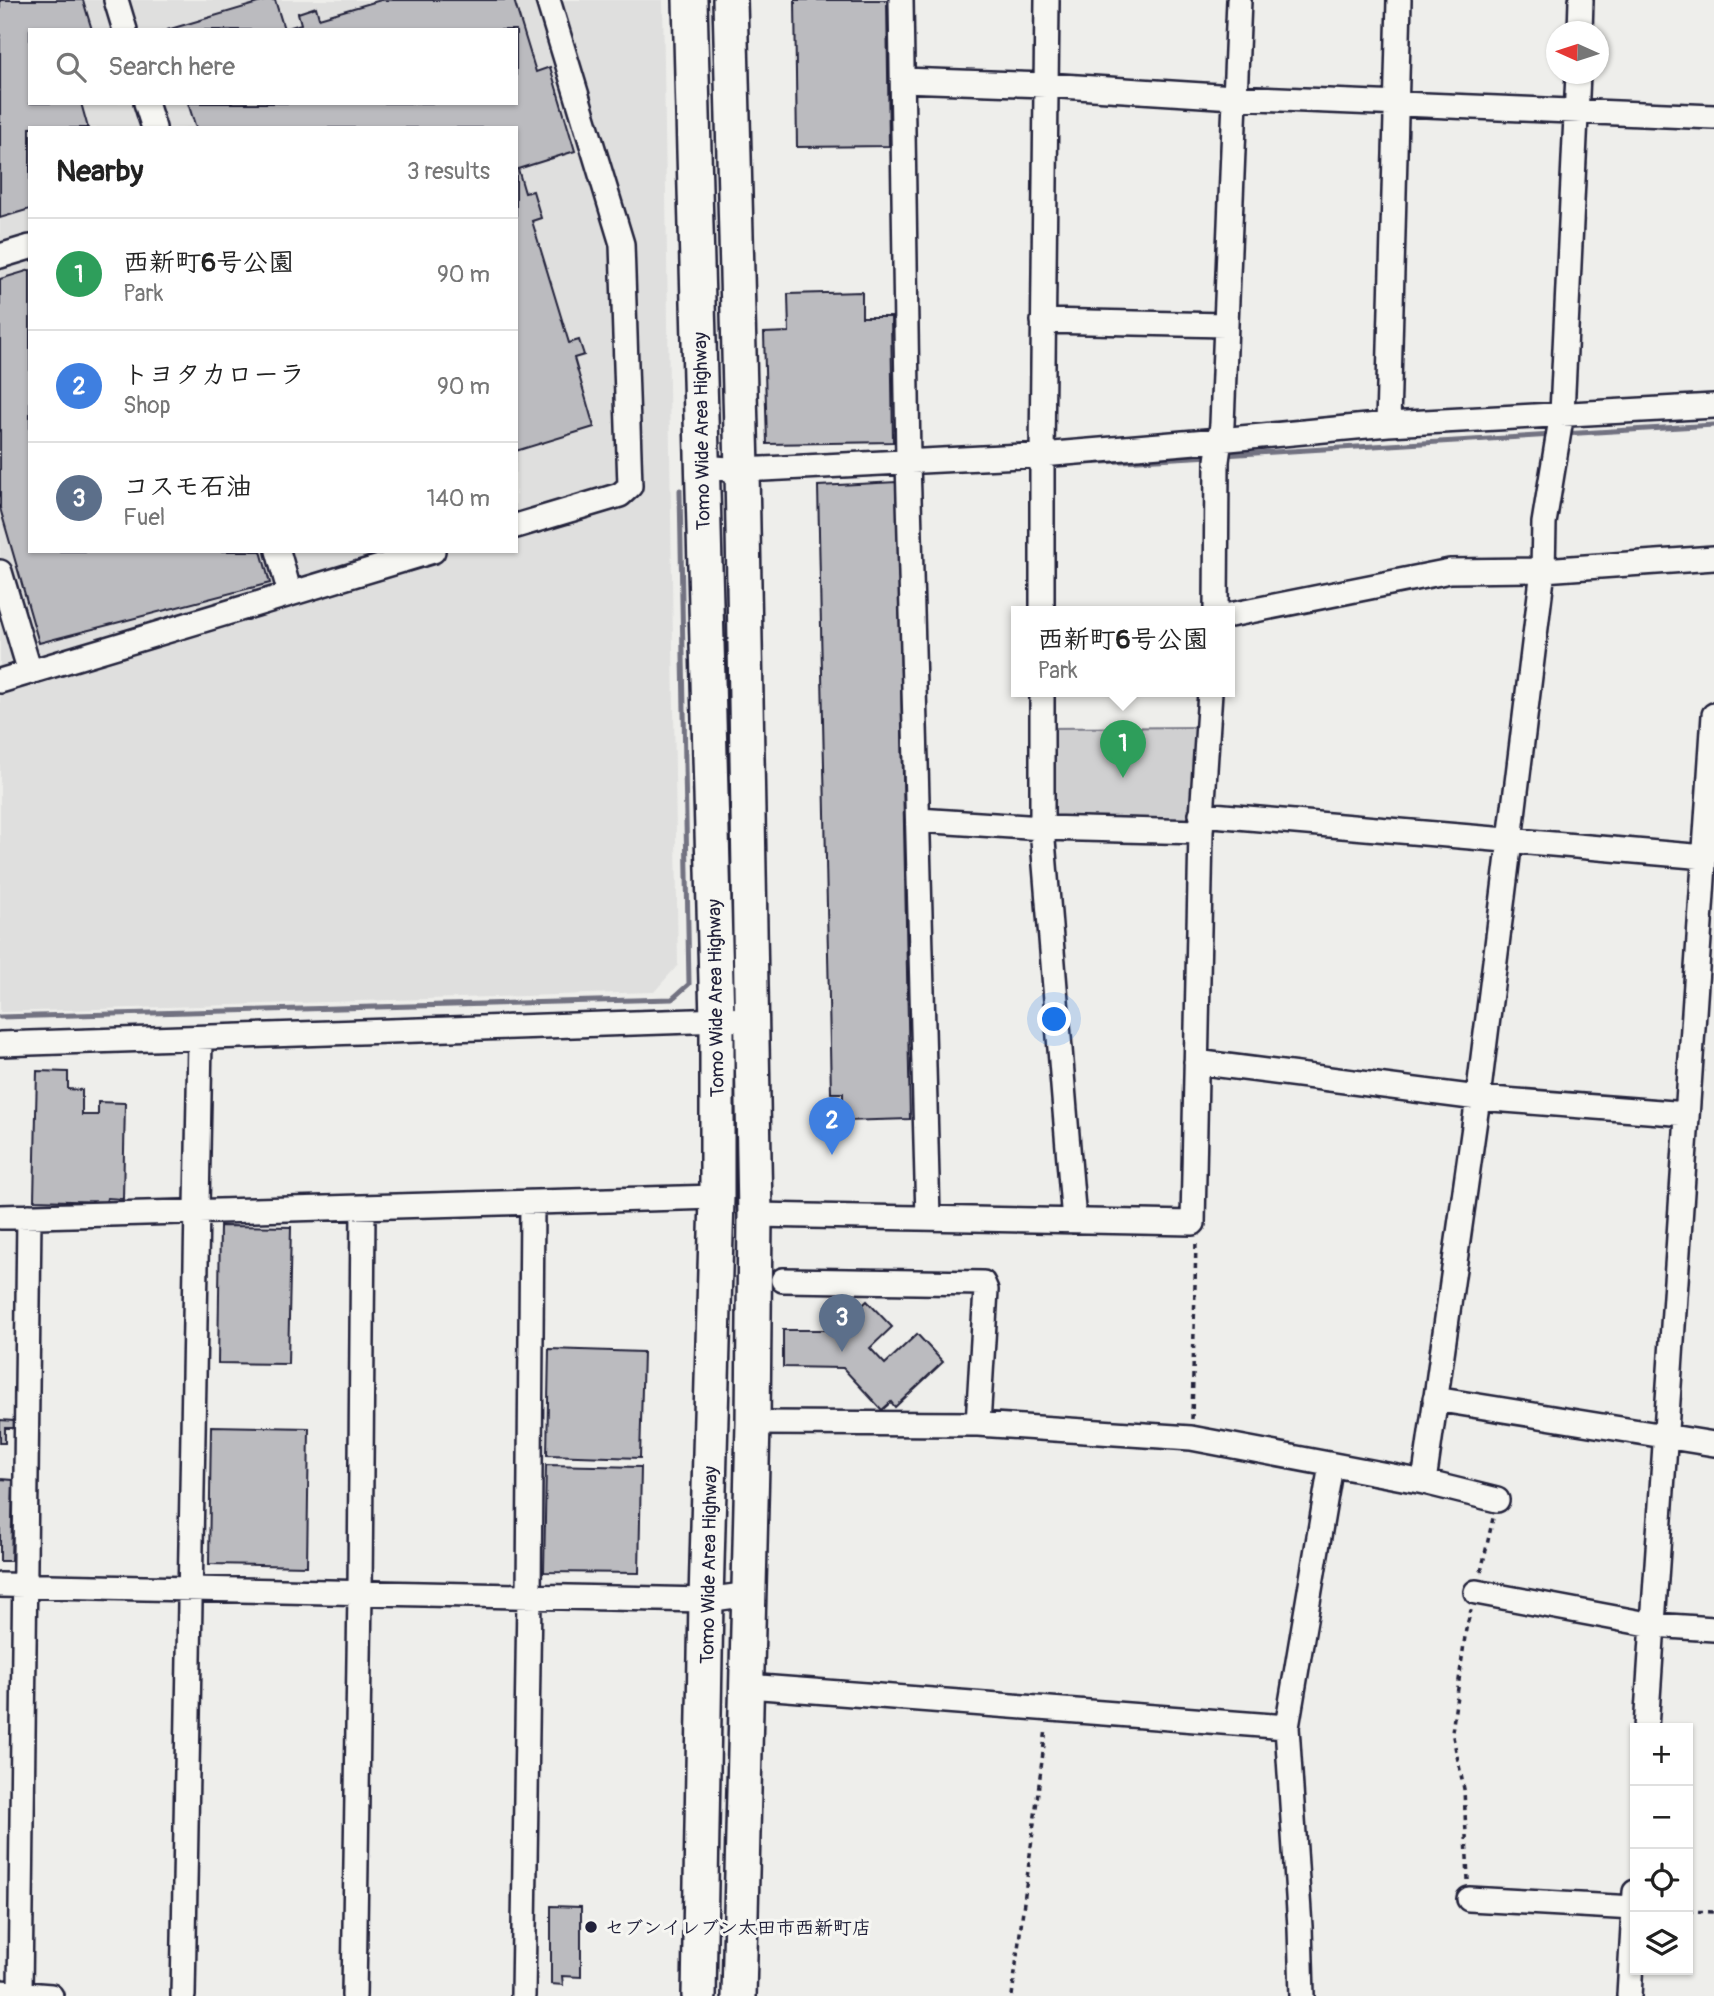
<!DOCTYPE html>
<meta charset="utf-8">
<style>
body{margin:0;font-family:Pangolin,"Klee One",sans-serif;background:#f6f6f6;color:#222}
.controls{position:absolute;right:21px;bottom:21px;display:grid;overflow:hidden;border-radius:0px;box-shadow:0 2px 5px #0004}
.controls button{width:63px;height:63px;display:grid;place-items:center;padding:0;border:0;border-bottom:2px solid #e0e0e0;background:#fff;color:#222;font:35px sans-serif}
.compass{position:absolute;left:1546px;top:21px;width:63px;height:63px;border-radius:50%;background:#fff;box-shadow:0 2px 5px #0004;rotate:273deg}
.you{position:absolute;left:1055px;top:1020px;width:24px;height:24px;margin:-18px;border:5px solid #fff;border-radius:50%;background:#1a73e8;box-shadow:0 0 0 10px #1a73e833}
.badge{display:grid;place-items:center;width:46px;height:46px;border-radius:50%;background:#2563eb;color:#fff;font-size:23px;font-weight:700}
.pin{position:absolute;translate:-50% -58px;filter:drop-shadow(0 2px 4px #0008)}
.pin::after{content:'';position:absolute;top:37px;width:24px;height:21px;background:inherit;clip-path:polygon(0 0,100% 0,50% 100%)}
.popup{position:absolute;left:1011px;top:606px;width:224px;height:91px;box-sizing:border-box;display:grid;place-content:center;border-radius:0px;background:#fff;filter:drop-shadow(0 2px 5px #0005);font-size:23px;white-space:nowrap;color:#767676}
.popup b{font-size:26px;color:#222}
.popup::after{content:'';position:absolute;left:50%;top:100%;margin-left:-14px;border:14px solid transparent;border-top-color:#fff}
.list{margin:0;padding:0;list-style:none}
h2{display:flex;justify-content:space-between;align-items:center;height:91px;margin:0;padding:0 28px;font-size:30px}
h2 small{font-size:23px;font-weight:400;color:#767676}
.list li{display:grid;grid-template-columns:46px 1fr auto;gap:21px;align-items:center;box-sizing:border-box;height:112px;padding:0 28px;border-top:2px solid #e0e0e0}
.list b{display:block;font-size:26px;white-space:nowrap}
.list p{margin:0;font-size:23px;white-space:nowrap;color:#767676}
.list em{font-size:23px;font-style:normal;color:#767676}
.icon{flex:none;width:38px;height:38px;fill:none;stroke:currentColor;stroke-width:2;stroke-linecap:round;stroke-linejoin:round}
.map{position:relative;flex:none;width:1714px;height:1996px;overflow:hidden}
.search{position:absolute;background:#fff;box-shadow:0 2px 5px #0004;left:28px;top:28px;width:490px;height:77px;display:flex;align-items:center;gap:18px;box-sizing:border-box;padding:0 24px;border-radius:0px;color:#767676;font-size:26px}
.panel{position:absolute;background:#fff;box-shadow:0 2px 5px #0004;left:28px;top:126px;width:490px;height:427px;border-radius:0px}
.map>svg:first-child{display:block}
.built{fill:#dfdfde;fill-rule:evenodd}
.green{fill:#d0d0d1;stroke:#797986;stroke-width:2}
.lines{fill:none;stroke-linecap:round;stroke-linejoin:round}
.stream{stroke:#727281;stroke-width:5}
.building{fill:#bbbbbf;stroke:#22223b;stroke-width:2}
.minor-casing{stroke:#22223b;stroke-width:28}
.highway-casing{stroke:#22223b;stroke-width:38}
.path{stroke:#22223b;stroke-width:3.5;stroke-dasharray:5 5;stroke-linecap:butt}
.minor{stroke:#f6f6f2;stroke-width:23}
.highway{stroke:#f6f6f2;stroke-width:33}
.poi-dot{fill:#22223b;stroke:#f6f6f2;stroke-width:2.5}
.labels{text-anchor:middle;stroke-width:6;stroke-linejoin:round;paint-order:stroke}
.street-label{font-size:19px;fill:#22223b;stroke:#f6f6f2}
.poi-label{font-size:19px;font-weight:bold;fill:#22223b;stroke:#f6f6f2;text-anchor:start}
</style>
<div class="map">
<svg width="1714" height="1996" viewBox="0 0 1714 1996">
<rect width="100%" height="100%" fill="#eeeeeb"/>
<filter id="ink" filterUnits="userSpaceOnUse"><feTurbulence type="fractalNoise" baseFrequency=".0143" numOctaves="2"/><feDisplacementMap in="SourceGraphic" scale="14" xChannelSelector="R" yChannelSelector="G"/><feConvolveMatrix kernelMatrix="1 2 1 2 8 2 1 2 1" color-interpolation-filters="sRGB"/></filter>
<g filter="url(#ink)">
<path class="built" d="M0 0H663L678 965 654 992 0 1012ZM30 30H516V103H30ZM30 128H516V551H30Z"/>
<path class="green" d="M1208 727 1201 832 1042 828V728Z"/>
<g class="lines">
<path class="stream" d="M1563 434 1714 425
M1224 455 1553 435
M1085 463 1211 456
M0 1017 672 999 689 984 680 490"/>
</g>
<path class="building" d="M0 0H83L92 30H30V103H81L88 128H30V209L0 218Z
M268 0H275L284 29 301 24 298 13 316 7 319 18 381 0H514L536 72 550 67 575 151 518 169 525 193 533 191 541 218 532 221 569 343 579 340 584 355 574 358 594 427 516 451V128H196L188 103H516V30H167Z
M795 0H887L889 146 797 147Z
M30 270V551H261L270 583 39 643 0 508V279Z
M862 292V317H891L893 442 767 444 764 333 789 332 788 294Z
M897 482 910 1119 843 1121V1093H831L818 486Z
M37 1071 68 1072V1089L82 1090V1115H98V1102L125 1103 123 1199 107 1198 106 1202 34 1200Z
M220 1226 291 1227 288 1364 218 1363Z
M867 1301 892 1327 870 1348 885 1364 917 1334 943 1362 895 1407 891 1402 882 1410 843 1368 783 1367V1330H836Z
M549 1349 643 1352 640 1458 547 1455Z
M0 1420 14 1421V1428H5V1443H0Z
M211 1426 309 1428 307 1566 209 1564Z
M546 1465 641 1467 639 1573 544 1572Z
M0 1479 13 1480 11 1561H0Z
M551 1906 581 1907V1977L562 1976 563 1985 551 1984Z"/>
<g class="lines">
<defs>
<path id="minor" d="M116 0 125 30
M901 0 908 460 928 1218
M1580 32 1581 0
M902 80 1046 85 1234 97 1714 117
M146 103 154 128
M0 256 30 247
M1043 321 1225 325
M1388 424 1399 0
M702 467 742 470 1042 455 1219 440 1388 424 1714 406
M516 526 620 495 630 486 622 244 548 0
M278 551 290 594
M0 572 30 672
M1042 612V455L1047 0
M1216 612 1217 461 1222 424 1239 0
M1230 615 1450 571 1543 570 1714 558
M0 681 433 551
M1042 692V828L1074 1221
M1201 814 1705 857
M918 820 1042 828 1201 832
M0 1044 753 1019
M1196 1062 1478 1098 1687 1114
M755 1215 1193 1223 1201 832 1210 692
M0 1217 717 1197
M783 1280 983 1283 986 1290 978 1424
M1435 1399 1714 1444
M753 1423 978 1424 1191 1438 1424 1482 1497 1500
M1424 1482 1478 1098 1510 840 1543 570 1544 523 1562 413 1578 74
M0 1585 706 1600 750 1594
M1476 1592 1653 1625 1714 1629
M748 1686 1287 1727
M1646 1728 1714 715
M1469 1899 1634 1908
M0 1992 51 1996
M20 1993 29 1216
M183 1996 200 1039
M354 1996 360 1592 363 1208
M523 1996 529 1597 532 1204
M1302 1996 1300 1927 1287 1727 1331 1465
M1629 1996 1635 1892"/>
<path id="highway" d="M690 0 717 1020V1197L706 1600 699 1996
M730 0 742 470 755 1215 753 1423 739 1996"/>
</defs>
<use href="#minor" class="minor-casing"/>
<use href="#highway" class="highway-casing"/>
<path class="path" d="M1192 1419 1196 1241
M1481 1572 1493 1518
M1468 1880 1464 1789 1452 1732 1466 1629 1471 1610
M1688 1911 1714 1912
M1012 1996 1046 1729"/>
<use href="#minor" class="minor"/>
<use href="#highway" class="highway"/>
</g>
</g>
<circle class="poi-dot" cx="591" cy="1927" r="7"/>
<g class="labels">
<g class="street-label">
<text transform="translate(701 431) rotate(-91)" y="7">Tomo Wide Area Highway</text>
<text transform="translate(715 998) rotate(-91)" y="7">Tomo Wide Area Highway</text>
<text transform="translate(708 1565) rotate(-89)" y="7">Tomo Wide Area Highway</text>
</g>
<g class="poi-label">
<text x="605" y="1934">セブンイレブン太田市西新町店</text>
</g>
</g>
</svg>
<div class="controls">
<button>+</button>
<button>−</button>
<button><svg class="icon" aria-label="locate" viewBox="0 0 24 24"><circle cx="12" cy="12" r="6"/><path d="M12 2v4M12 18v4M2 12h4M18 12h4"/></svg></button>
<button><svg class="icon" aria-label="layers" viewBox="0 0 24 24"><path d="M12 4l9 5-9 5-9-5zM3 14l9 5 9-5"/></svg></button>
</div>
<svg class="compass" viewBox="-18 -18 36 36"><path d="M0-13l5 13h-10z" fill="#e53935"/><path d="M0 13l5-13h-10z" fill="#767676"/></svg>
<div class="you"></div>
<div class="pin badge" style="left:1123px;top:778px;background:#2e9e5b">1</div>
<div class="popup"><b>西新町6号公園</b>Park</div>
<div class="pin badge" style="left:832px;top:1155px;background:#3f7fe0">2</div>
<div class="pin badge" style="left:842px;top:1352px;background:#5c6f8a">3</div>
<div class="search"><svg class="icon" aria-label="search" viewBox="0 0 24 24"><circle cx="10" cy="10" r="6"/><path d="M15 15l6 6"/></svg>Search here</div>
<section class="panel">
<h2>Nearby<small>3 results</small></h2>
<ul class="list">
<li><span class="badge" style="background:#2e9e5b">1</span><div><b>西新町6号公園</b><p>Park</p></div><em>90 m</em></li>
<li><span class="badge" style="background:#3f7fe0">2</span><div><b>トヨタカローラ</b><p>Shop</p></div><em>90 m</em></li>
<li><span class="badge" style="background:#5c6f8a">3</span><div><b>コスモ石油</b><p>Fuel</p></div><em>140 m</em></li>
</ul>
</section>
</div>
